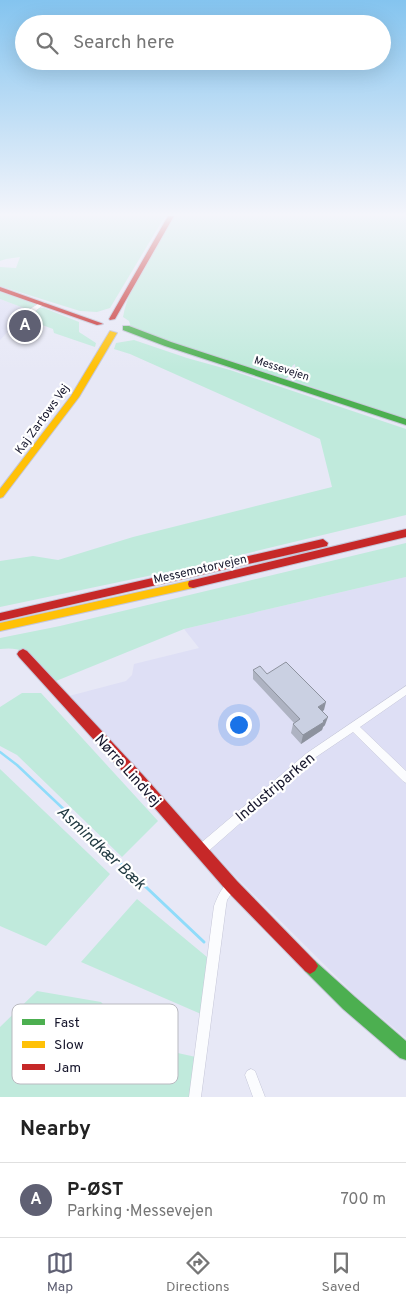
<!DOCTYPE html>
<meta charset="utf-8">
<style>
body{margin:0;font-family:Overpass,sans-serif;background:#f6f6f6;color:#222}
.you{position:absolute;left:238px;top:724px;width:18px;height:18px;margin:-12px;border:4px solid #fff;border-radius:50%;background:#1a73e8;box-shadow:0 0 0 8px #1a73e833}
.badge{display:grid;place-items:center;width:32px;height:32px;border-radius:50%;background:#5f6073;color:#fff;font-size:16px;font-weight:700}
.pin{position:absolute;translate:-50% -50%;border:2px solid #fff;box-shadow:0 1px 5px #0006}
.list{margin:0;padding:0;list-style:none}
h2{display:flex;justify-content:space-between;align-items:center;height:65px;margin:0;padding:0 20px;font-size:21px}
h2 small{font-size:16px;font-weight:400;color:#767676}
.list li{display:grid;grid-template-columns:32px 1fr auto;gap:15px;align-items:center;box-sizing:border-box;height:75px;padding:0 20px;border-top:1px solid #e0e0e0}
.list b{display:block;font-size:19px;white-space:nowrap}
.list p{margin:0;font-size:16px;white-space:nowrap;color:#767676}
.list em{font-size:16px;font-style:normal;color:#767676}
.icon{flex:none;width:28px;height:28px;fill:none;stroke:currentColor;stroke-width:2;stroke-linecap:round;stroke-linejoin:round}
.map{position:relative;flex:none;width:406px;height:1097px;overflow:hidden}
.search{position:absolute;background:#fff;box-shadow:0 5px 20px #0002;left:15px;right:15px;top:15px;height:55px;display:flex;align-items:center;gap:12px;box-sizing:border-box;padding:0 18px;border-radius:28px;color:#767676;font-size:19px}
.sheet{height:140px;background:#fff}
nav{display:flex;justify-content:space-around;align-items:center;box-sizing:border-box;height:70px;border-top:1px solid #e0e0e0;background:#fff;font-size:14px;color:#767676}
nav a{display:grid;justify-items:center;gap:2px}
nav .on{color:#5f6073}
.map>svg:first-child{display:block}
.built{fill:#dedff5}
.green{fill:#c0eadc}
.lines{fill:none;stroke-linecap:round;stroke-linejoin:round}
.stream-far1{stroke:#8fdcfa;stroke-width:2.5}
.stream{stroke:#8fdcfa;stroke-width:3}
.street-casing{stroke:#c5c6d8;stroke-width:1}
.fast-casing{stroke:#c5c6d8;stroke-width:2}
.slow-casing{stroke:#c5c6d8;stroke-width:2}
.jam-casing{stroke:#c5c6d8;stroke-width:2}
.street{fill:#fbfcfe;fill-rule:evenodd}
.fast{fill:#4caf50;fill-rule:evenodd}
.slow{fill:#ffc107;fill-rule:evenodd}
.jam{fill:#c62828;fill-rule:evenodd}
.wall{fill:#aeb3c2}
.shaded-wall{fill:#8d929e}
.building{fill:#cad0e2;stroke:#8d929e}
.labels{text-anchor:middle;stroke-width:4.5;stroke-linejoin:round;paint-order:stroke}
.far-street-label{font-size:11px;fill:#16162c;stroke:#fff}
.street-label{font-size:12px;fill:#16162c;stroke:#fff}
.near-street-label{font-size:15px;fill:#16162c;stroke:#fff}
.near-water-label{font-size:16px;font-style:italic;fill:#203941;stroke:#fff}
.key{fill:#fff;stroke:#b9b9c0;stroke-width:1}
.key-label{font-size:14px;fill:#16162c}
</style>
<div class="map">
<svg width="406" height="1097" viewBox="0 0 406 1097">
<rect width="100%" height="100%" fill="#e7e8f6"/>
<path class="built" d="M0 299 29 310 0 340Z
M406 577V1038L358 998 237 878 69 696 126 681 132 675 134 664 199 648 184 629Z"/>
<path class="green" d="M0 216H165L110 308 97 312 80 311 0 286V267L16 268 20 257 6 259 0 261Z
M174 216H406V419L294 381 296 377 295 364 292 366 291 375 285 379 150 336 131 327 129 321 123 317C128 287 157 242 174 216Z
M0 292 36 304 29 310 0 299Z
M39 308H44L79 322V332L96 343 95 347 54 333 53 329 29 320Z
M134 340 187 358 230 370 406 429V515L186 568 0 607V561L33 556 58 560 133 537 332 487 320 439 130 354 114 349 116 343Z
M406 543V577L184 629 56 681C37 662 30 645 0 649V638L60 626Z
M22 693H41L158 821 122 857 17 755 0 746V707Z
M0 769 110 874 46 946 0 926Z
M137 899 207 957 201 1014 81 962Z
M37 991 101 1002 141 1045 196 1057 190 1097H0V1027Z"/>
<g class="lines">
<path class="stream-far1" d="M0 752 17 765 92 836"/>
<path class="stream" d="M91 835 204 942"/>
<defs>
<path id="street" d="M41 302 46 303 23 320 29 322 33 330 32 331 22 336 10 333C10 319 31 309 41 302ZM20 323 25 324 27 329 21 332 15 331Z
M406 686V695L360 727 406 771V783L403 781 353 732 313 759 204 855 200 856 196 855 195 851 196 847 307 753Z
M232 881 236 882 237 886 227 900 226 906 201 1097H189L214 906C218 896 222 885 232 881Z
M251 1069 255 1071 265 1097H253L245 1075 247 1071Z"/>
<path id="fast" d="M123 326H129L171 342 406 419V425L165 346 123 330Z
M310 958 315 961 355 997 406 1041V1060L400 1058 343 1009 305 971 302 966 305 961Z"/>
<path id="slow" d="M110 331 117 333 79 397 3 497 0 498V489L71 396Z
M193 580 197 581 198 584 197 587 0 631V623Z"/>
<path id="jam" d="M168 216H174L115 319 110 320 109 319Z
M0 287 101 323 103 324 97 325 0 291Z
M406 529V537L193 588 189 587 188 584 189 581 193 580Z
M323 539 328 543 327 546 0 621V613Z
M23 649 27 651 143 775 237 881 315 961 318 966 315 971 310 974 305 971 227 891 133 783 19 657 17 654 19 651Z"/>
</defs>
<use href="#street" class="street-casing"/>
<use href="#fast" class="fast-casing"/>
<use href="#slow" class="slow-casing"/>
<use href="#jam" class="jam-casing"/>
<use href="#street" class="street"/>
<use href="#fast" class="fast"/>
<use href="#slow" class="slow"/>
<use href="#jam" class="jam"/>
</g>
<path class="wall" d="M253 670 267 674 324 710 322 711 325 725 323 727 322 730 301 744 291 733 293 724 294 723 253 679Z"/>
<path class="shaded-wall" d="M326 702 324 710 316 716 318 707Z
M328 717 325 725 323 727 322 730 301 744 303 735Z"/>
<path class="building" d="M286 662 326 702 318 707 328 717 323 721 324 722 303 735 293 724 300 719 253 670 260 666 267 674Z"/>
<linearGradient id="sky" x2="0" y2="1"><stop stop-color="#84c4ef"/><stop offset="0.58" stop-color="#f4f5fb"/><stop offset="1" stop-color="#f4f5fb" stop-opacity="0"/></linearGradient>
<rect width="406" height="370" fill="url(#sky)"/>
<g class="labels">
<g class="far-street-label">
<text transform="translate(282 368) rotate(18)" y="4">Messevejen</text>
</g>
<g class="street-label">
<text transform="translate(42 419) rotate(-54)" y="4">Kaj Zartows Vej</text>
<text transform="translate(200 569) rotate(-13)" y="4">Messemotorvejen</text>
</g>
<g class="near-street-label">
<text transform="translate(128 770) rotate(48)" y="5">Nørre Lindvej</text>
<text transform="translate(275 787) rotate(-40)" y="5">Industriparken</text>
</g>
<g class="near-water-label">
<text transform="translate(102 847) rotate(43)" y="6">Asmindkær Bæk</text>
</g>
</g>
<rect x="12" y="1004" width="166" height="80" rx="8" class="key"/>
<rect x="22" y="1019" width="23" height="6" fill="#4caf50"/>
<rect x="22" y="1041" width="23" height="7" fill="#ffc107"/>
<rect x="22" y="1064" width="23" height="6" fill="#c62828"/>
<g class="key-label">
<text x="54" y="1027">Fast</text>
<text x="54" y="1049">Slow</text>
<text x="54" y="1072">Jam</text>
</g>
</svg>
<div class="you"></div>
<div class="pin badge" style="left:25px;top:326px">A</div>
<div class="search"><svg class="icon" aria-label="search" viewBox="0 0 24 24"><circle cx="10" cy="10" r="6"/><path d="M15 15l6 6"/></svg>Search here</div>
</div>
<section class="sheet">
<h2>Nearby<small></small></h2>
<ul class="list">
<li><span class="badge">A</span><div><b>P-ØST</b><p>Parking · Messevejen</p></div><em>700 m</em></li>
</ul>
</section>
<nav>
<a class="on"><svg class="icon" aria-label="map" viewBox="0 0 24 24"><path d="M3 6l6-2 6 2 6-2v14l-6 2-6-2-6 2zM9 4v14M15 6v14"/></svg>Map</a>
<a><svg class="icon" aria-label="directions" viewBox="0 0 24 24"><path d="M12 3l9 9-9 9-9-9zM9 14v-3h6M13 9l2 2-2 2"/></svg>Directions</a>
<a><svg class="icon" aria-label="saved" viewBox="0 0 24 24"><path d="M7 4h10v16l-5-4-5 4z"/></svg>Saved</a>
</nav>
